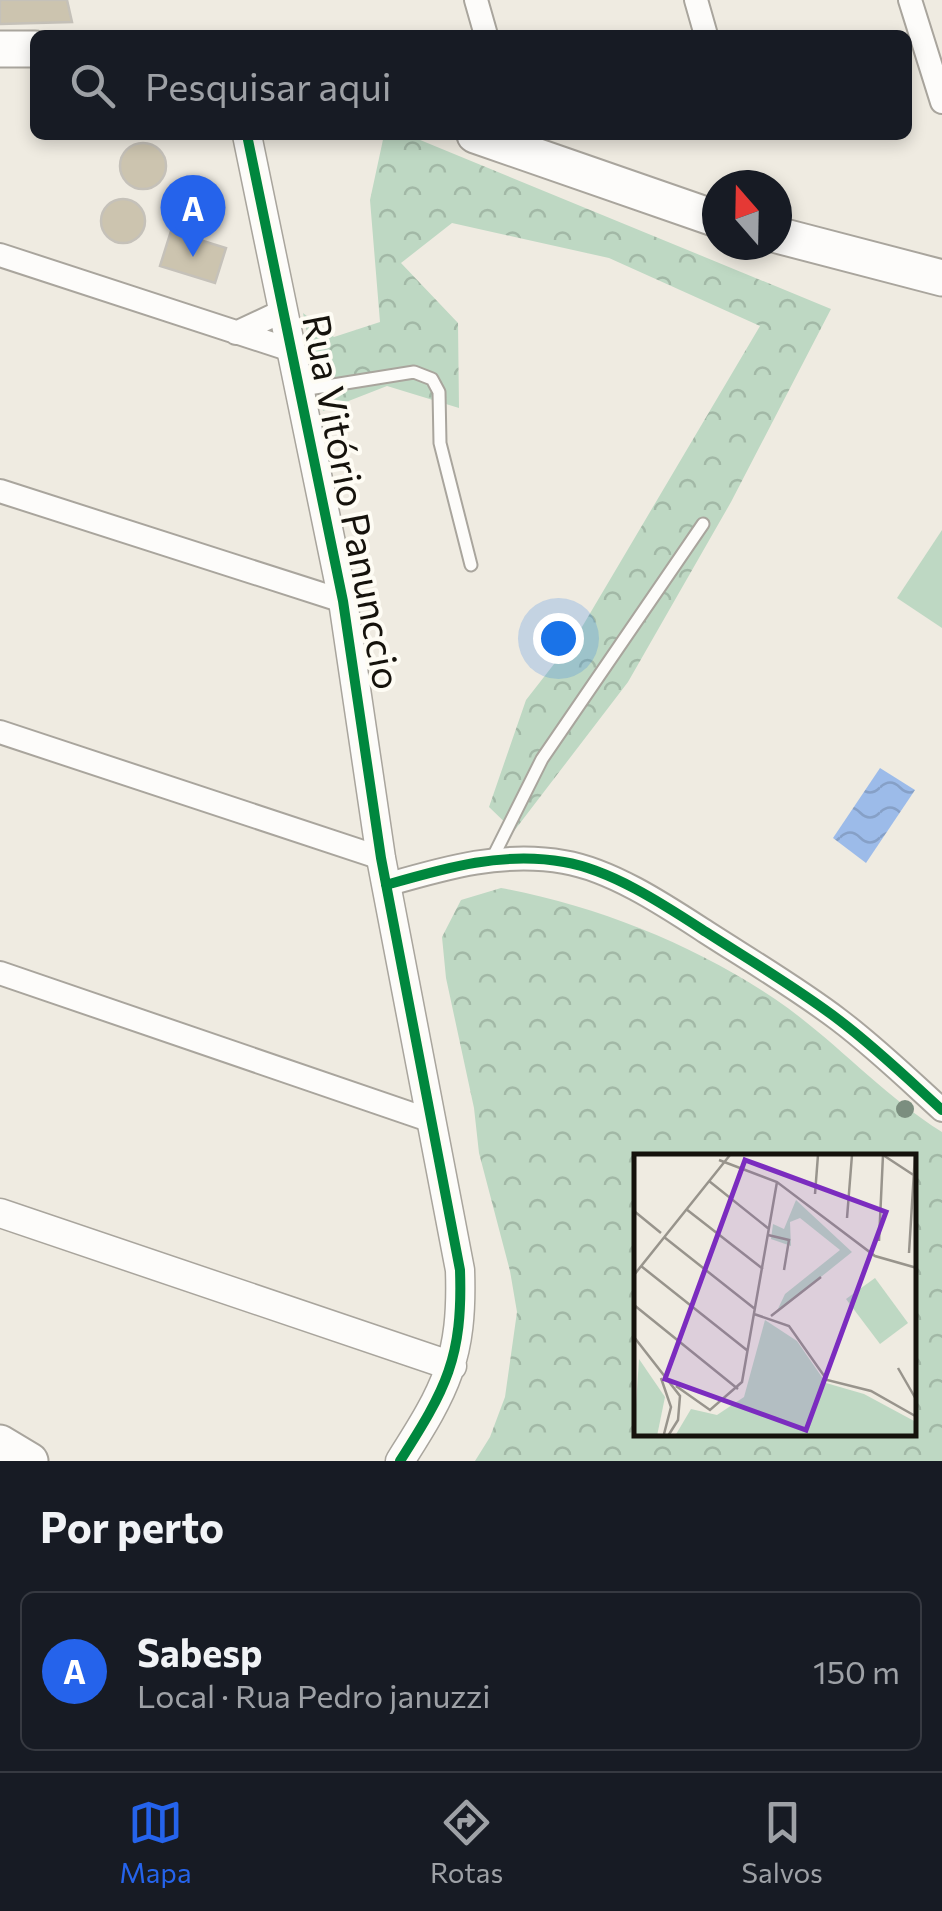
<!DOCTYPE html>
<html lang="pt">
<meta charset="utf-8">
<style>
body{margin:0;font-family:Commissioner,sans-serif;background:#242831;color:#f1f3f6}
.compass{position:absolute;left:702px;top:170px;width:90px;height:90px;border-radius:50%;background:#171b24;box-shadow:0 5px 15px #0003;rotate:340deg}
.you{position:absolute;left:558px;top:638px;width:35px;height:35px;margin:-25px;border:8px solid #fff;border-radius:50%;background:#1a73e8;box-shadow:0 0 0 15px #1a73e833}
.badge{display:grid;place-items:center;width:65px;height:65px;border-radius:50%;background:#2563eb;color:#fff;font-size:32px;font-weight:700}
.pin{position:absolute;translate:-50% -82px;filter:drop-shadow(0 2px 5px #0008)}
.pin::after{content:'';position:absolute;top:52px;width:35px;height:30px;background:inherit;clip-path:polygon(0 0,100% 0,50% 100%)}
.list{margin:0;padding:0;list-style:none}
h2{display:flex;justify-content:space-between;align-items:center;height:130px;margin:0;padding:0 40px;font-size:42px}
h2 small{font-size:32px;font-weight:400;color:#9ea1a6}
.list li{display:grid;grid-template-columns:65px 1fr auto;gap:30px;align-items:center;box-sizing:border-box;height:160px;margin:0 20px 20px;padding:0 20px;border:2px solid #363941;border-radius:15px}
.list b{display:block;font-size:38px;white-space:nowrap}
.list p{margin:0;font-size:32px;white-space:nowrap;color:#9ea1a6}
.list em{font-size:32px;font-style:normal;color:#9ea1a6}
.icon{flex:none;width:55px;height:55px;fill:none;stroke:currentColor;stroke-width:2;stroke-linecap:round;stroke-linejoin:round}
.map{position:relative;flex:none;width:942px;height:1461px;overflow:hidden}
.search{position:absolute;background:#171b24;box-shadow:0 5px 15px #0003;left:30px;right:30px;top:30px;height:110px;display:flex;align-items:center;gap:25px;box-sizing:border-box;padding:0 35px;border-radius:15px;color:#9ea1a6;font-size:38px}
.sheet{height:310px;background:#171b24}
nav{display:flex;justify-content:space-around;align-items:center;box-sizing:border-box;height:140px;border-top:2px solid #363941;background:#171b24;font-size:28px;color:#9ea1a6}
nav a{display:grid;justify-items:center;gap:5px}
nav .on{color:#2563eb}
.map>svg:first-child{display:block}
.forest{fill:url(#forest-crowns);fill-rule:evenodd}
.garden{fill:#bed8c3}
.water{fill:url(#water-waves)}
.building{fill:#ccc4af;stroke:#c5c1b9;stroke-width:2.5}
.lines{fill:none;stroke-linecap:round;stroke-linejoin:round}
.service-casing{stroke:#a9a59d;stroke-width:15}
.minor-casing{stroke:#a9a59d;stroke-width:26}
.tertiary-casing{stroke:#a9a59d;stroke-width:31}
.primary-casing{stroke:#a9a59d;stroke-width:39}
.service{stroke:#fdfcfa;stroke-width:11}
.minor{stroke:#fdfcfa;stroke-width:22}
.tertiary{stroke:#fdfcfa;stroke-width:28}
.primary{stroke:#fdfcfa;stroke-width:35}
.cycleway-casing{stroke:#fefcf4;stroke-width:16}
.cycleway{stroke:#00873e;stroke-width:10}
.tree{fill:#7b8e7f}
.labels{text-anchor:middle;stroke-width:8;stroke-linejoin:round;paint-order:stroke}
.street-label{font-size:38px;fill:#15120c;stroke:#fefcf4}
.inset-road{fill:none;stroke:#98948c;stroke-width:2.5}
.view{fill:#7b2cbf;fill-opacity:0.15;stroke:#7b2cbf;stroke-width:5}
.inset-edge{fill:none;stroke:#15120c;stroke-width:5}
</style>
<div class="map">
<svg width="942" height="1461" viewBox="0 0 942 1461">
<defs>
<pattern id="forest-crowns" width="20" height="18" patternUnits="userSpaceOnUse" patternTransform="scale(2.5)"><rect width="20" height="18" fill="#bed8c3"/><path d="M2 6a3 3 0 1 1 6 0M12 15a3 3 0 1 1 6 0" fill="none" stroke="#a2b8a6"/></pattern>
<pattern id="water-waves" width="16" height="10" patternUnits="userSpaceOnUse" patternTransform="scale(2.5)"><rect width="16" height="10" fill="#9cbbe9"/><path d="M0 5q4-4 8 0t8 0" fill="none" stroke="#86a0c7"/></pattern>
</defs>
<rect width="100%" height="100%" fill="#efebe1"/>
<path class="forest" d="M384 135H408L831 309 731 502 628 682 514 831 489 807 526 700 579 632 760 326 609 258 452 223 401 263 458 323 459 408 387 386 323 411 303 313 334 337 380 322 370 200Z
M501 888C597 906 693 944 775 999 834 1039 881 1094 942 1132V1461H475L490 1437 505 1397 517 1312 510 1271 479 1153 474 1108 446 978 442 937 461 900ZM914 1156V1434H637V1156Z"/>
<path class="garden" d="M942 530V628L897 598Z"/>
<path class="water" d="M880 768 915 790 866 863 833 838Z"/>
<path class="building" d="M0 0H67L72 22 0 24Z
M120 166a23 23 0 1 1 46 0a23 23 0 1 1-46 0Z
M101 221a22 22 0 1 1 44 0a22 22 0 1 1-44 0Z
M171 231 226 248 215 283 160 266Z"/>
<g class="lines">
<defs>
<path id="service" d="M302 390 414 372 432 379 439 392 440 443 471 565
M492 859 542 759 703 524"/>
<path id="minor" d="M476 0 486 35
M696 0 706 35
M910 0 942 102
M0 255 294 351
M236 333 285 310
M0 491 343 601
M0 732 381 858
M386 885C445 868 502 851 564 862 612 870 666 906 706 932 751 961 797 988 839 1020 876 1048 908 1079 942 1110
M0 973 429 1120"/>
<path id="tertiary" d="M247 135 343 601 381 858 460 1270C463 1358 446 1389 400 1461
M0 1213 452 1366"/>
<path id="primary" d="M0 49H35
M475 135 717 219
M777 235 942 278
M0 1443 30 1461"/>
</defs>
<use href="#service" class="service-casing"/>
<use href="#minor" class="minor-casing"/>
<use href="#tertiary" class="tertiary-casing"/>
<use href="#primary" class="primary-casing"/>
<use href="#service" class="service"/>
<use href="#minor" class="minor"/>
<use href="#tertiary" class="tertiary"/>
<use href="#primary" class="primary"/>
<defs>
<path id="cycleway" d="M247 135 343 601 381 858 460 1270C463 1358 446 1389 400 1461
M386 885C445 868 502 851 564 862 612 870 666 906 706 932 751 961 797 988 839 1020 876 1048 908 1079 942 1110"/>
</defs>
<use href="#cycleway" class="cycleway-casing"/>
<use href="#cycleway" class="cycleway"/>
</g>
<circle class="tree" cx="905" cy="1109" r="9"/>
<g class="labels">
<g class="street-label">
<text transform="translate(351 502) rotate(79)" y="13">Rua Vitório Panunccio</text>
</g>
</g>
<g transform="translate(634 1154)">
<rect width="282" height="282" fill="#efebe1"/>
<path d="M162 46 218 98 142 159 151 140 206 96 166 64 156 68 157 92 137 85 139 70 150 75ZM131 166 163 187 192 229 230 240 282 268V282H41L57 255 83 261 110 243Z" fill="#bed8c3"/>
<path d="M5 205 31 243 23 282H0Z" fill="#bed8c3"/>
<path d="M241 124 274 169 246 190 212 145Z" fill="#bed8c3"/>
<path class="inset-road" d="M249 1 281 22M85 6 143 28 241 102 283 114M75 27 135 75M181 40 184 1M52 55 129 115M0 57 27 79M213 64 218 1M134 81 155 86 150 116M30 83 121 155M245 87 249 1M275 99 281 1M7 112 114 197M0 121 96 1M0 151 104 235M120 160 155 172 193 226 237 237 283 263M137 162 187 123M0 183 46 242 44 266 34 282M264 214 283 247M27 224 37 253 30 280M42 232 76 256 108 228 143 28"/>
<path class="view" d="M111 6 252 58 172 276 31 225Z"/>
<rect width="282" height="282" class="inset-edge"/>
</g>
</svg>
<svg class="compass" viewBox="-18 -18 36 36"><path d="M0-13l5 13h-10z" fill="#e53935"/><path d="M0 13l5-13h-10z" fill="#9ea1a6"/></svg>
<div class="you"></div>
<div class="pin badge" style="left:193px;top:257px">A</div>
<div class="search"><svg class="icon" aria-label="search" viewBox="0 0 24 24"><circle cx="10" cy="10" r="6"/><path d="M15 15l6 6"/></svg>Pesquisar aqui</div>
</div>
<section class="sheet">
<h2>Por perto<small></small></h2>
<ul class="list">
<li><span class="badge">A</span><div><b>Sabesp</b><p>Local · Rua Pedro januzzi</p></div><em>150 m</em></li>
</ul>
</section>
<nav>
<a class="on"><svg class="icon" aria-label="map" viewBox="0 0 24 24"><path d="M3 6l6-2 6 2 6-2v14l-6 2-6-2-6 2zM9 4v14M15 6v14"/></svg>Mapa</a>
<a><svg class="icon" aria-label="directions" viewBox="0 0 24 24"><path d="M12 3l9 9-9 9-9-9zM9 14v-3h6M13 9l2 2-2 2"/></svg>Rotas</a>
<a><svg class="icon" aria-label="saved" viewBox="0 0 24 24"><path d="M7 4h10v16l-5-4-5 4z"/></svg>Salvos</a>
</nav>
